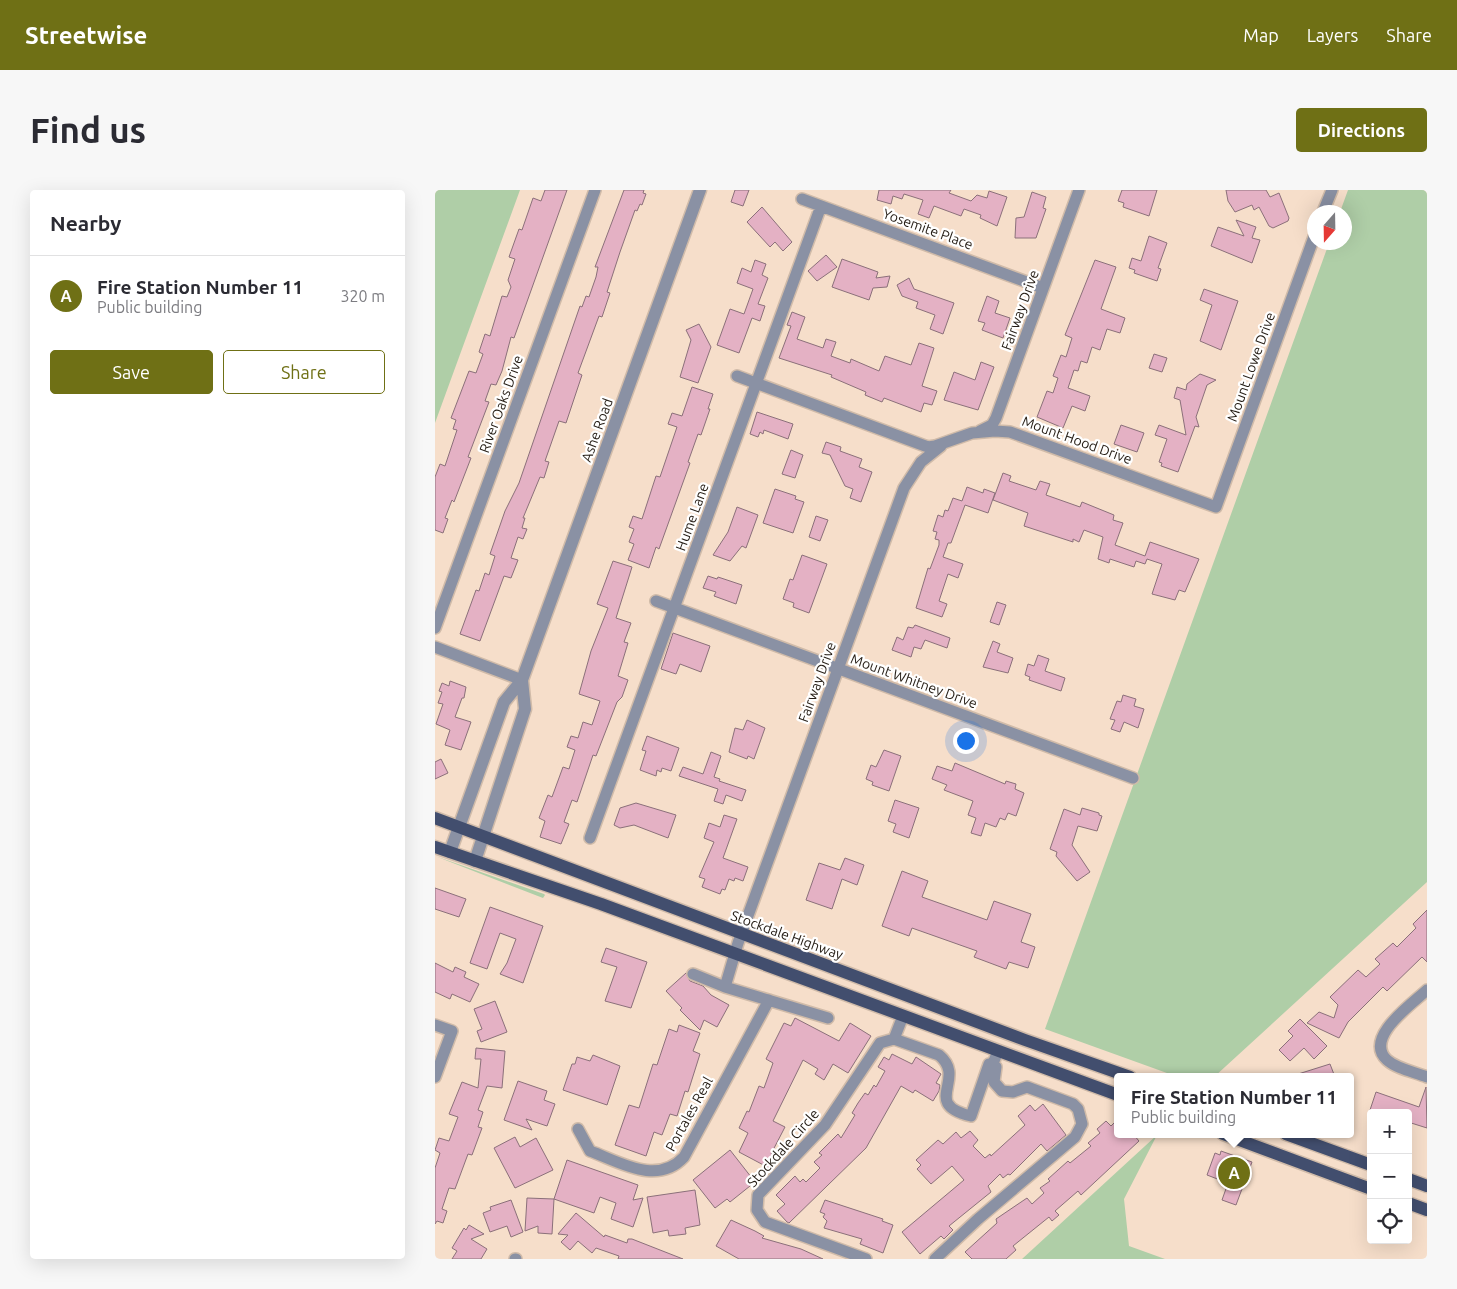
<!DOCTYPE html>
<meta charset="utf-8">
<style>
body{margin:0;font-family:Ubuntu,sans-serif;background:#f7f7f7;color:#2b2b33}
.controls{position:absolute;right:15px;bottom:15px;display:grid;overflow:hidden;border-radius:5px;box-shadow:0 5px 20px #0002}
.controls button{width:45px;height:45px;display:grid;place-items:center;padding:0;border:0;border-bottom:1px solid #e1e1e2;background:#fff;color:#2b2b33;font:25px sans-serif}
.compass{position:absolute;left:872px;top:15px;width:45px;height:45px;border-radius:50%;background:#fff;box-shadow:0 5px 20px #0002;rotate:200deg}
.you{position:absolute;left:530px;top:550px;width:18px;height:18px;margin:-12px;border:4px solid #fff;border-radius:50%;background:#1a73e8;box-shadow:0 0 0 8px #1a73e833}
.badge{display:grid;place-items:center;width:32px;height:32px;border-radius:50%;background:#6f7015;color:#fff;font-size:16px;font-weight:700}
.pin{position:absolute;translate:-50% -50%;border:2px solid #fff;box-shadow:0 1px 5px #0006}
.popup{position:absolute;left:679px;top:883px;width:240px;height:65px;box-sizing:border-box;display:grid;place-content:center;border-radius:5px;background:#fff;filter:drop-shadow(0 1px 4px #0005);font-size:16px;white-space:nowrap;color:#7c7c81}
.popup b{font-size:19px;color:#2b2b33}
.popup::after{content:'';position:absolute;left:50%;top:100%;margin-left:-10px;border:10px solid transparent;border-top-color:#fff}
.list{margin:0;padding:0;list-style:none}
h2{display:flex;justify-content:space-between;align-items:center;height:65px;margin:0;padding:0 20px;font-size:21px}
h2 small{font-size:16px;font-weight:400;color:#7c7c81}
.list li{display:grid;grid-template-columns:32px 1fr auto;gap:15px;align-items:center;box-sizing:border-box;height:80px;padding:0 20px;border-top:1px solid #e1e1e2}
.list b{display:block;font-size:19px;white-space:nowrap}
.list p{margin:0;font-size:16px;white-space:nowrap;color:#7c7c81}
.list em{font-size:16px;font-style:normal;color:#7c7c81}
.actions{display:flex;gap:10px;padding:15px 20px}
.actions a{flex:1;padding:11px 0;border:1px solid #6f7015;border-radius:5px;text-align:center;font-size:18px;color:#6f7015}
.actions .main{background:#6f7015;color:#fff}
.icon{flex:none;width:28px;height:28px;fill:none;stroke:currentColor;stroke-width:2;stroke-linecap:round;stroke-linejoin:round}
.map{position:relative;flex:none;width:992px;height:1069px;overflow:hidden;border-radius:5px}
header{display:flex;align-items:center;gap:30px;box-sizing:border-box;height:70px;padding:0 25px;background:#6f7015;color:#fff}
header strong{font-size:24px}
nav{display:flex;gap:28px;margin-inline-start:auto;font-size:18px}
.intro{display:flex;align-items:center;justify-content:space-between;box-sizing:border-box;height:120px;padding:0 30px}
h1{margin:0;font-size:35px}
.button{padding:12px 22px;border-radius:5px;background:#6f7015;color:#fff;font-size:18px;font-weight:700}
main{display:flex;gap:30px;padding:0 30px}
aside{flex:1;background:#fff;border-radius:5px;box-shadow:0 5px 20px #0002}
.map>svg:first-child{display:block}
.green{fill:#afcea7}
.building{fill:#e4b1c4;stroke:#8b707a}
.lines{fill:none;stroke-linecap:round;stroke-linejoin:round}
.minor-casing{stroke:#d0bba9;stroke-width:14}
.tertiary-casing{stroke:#d0bba9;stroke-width:15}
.primary-casing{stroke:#d0bba9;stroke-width:15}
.minor{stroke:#8a91a4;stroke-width:11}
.tertiary{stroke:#8a91a4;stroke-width:12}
.primary{stroke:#424e6e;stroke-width:12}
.labels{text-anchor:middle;stroke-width:4.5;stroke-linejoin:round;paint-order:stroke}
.street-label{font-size:14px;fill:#231b13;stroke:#fff}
</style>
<header>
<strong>Streetwise</strong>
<nav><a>Map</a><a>Layers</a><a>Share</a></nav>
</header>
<div class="intro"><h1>Find us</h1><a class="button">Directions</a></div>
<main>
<aside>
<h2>Nearby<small></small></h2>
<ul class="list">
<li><span class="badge">A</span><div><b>Fire Station Number 11</b><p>Public building</p></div><em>320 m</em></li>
</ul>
<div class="actions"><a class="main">Save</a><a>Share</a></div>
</aside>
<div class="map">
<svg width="992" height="1069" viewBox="0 0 992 1069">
<rect width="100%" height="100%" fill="#f6deca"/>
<path class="green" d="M0 0H85L0 233Z
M913 0H992V692L779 887H743L610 839 894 53 909 52V22H905Z
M0 666 109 704 110 705 108 708Z
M722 945 689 1009 694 1056 730 1069H587Z"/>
<path class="building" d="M110 0H132L79 148 76 147 67 181 61 195 56 194 50 211 54 212 33 267 36 268 24 299 19 312 17 310 10 328 13 329 8 343 0 340V287L5 274 10 276 22 240 18 239 21 230 16 228 34 181 41 183 48 164 44 162 50 144 55 146 67 106 72 107 76 97 73 90 80 69 74 67 84 39 87 40 98 8 106 11Z
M189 0H209L208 3 211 4 207 15 205 14 202 21 200 20 185 62 172 102 175 103 167 127 164 126 143 183 147 185 131 233 124 231 110 271 114 272 109 288 105 287 88 328H90L87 338 92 339 88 349 83 347 76 368 83 370 76 388 69 386 45 451 25 444 41 400 44 401 50 383 54 385 60 366 55 364 70 321 84 293 145 116 147 117 151 106 154 107 161 87 163 77H160Z
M300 0H314L308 16 296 12Z
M444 0H516L514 3 536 11 542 5 552 8 554 1 572 7 562 36 545 28 546 25 529 19 526 26 499 16 494 28 483 24 488 10 469 4 467 9 458 6 456 14 442 10Z
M687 0H722L714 26 688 17 689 13 683 11Z
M791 0H831L835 7 844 3 854 28 853 31 838 38 834 36 824 17 819 20 817 15 800 22 793 11Z
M597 2 611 7 608 18 611 19 601 48H580L581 28 589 27Z
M327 17 357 52 348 61 340 52 335 57 312 32Z
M801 30 821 37 817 48 825 50 817 73 776 56 783 37 809 46Z
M714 46 732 53 723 78 726 79 722 91 699 83 700 80 694 78 697 68 706 71Z
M391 65 402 77 382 91 373 81Z
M407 69 443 82 441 88 455 86 452 97 438 98 434 110 397 97Z
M320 70 331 74 327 85 333 88 323 114 330 116 325 131 317 128 304 163 282 155 295 119 309 124 318 99 302 93 307 78 316 82Z
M660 70 681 77 666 119 690 128 685 143 672 139 665 160 657 157 652 173 646 171 643 181 639 180 633 198 655 206 650 221 637 216 628 238 602 227 612 201 618 203 623 188 618 186 626 165 631 167 637 148 630 145Z
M474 88 479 99 519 113 508 144 495 139 500 125 481 118 483 112 467 106 462 95Z
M769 99 803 111 786 160 765 151 777 115 765 110Z
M552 106 564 111 560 123 575 128 568 148 547 140 550 133 543 131Z
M357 122 370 127 362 149 388 158 391 149 401 152 396 166 415 173 416 169 444 181 450 166 476 175 484 153 499 158 487 196 502 201 497 215 489 213 486 222 449 208 447 212 430 205 431 202 396 187 397 185 344 168 356 136 352 135Z
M264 134 276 157 263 193 245 187 256 150 251 140Z
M719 164 732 168 727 182 714 178Z
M546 172 559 177 543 220 509 210 519 182 540 190Z
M765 184 781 190 772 195 761 227 764 237 760 236 743 282 726 276 727 273 724 272 732 249 720 245 724 235 751 245 745 210 739 208 742 197 751 200 752 194Z
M257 197 278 204 273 219H275L266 245 263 244 253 272 255 273 224 359 221 357 214 378 193 370 199 354 194 352 199 339 194 337 198 326 207 329 221 286 225 287 242 237 233 234 237 223 247 226Z
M322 222 358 234 353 249 329 240 328 244 325 242 323 247 315 244Z
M686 235 709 243 702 262 679 254Z
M391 252 406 257 405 261 427 269 424 277 437 282 426 312 415 308 418 299 410 296 395 265 387 263Z
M356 260 368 265 360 288 347 284Z
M568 283 576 286 574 291 601 300 605 291 615 294 611 305 645 317 647 312 679 325 678 330 688 333 680 355 710 366 715 352 764 369 750 402 744 400 740 410 717 404 727 374 712 369 710 374 701 371 699 377 675 369 674 373 663 369 668 347 649 340 644 352 638 349V352L589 336 593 323 558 310Z
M532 297 548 303 549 299 560 303 553 323 530 315 516 353H513L508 367 528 374 523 388 513 384 504 411 512 414 507 427 481 418 493 378 495 379 504 355V350L500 349 502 342 498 341 503 325 508 327 510 320 513 321 518 308 527 311Z
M340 299 361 306 360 309 369 312 358 343 328 333Z
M302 317 323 325 311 358 307 356 295 371 278 365 293 342Z
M381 326 393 330 385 351 374 347Z
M367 365 392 374 374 423 358 417 359 413 348 409 355 389 358 390Z
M178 371 197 377 181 428 196 433 189 452 193 453 183 486 193 490 187 507 182 512 161 566 158 565 142 612 137 610 129 632 134 634 126 654 105 647 110 631 104 628 113 605 117 607 128 577 134 579 140 560 132 557 136 546 143 548 148 532 157 535 165 511 144 504 156 461 173 418 162 414Z
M273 386 282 389 283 387 307 395 301 414 279 406 281 402 268 398Z
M562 412 571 415 564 435 555 432Z
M480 435 515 448 512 458 490 450 486 459 479 457 476 467 457 460 462 447 468 450 473 437 478 438Z
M238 443 275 456 266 482 245 474 241 484 226 479Z
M558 451 565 454 562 462 578 468 573 483 548 477Z
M603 465 614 469 610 481 630 488 626 501 594 490 595 487 590 485 593 474 599 476Z
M15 491 31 497 29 508H27L20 527 36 532 26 560 10 555 15 540 1 534 8 514 3 513 7 502 4 501 7 493 14 496Z
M688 505 701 509 699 516 709 519 703 538 689 532 685 542 676 539 680 530 675 529 682 511 686 512Z
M312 530 330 538 319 569 313 566 312 569 294 562 300 538 308 540Z
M212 546 244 558 236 581 227 578 226 582 222 580 221 586 205 580 211 561 207 560Z
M449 560 466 566 454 601 437 595 438 592 431 589 436 575 441 577Z
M276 562 286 566 279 587 285 589 284 591 311 600 307 611 291 605 288 614 279 611 283 599 244 586 248 577 268 584Z
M6 569 13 583 0 589V572Z
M520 573 570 594 571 591 581 594 580 599 589 603 581 626 573 623 570 630 565 628 561 637 550 633 546 646 536 643 541 628 533 625 538 611 509 600 512 595 497 589 502 576 517 581Z
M460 610 484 618 474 648 458 642 461 634 453 631Z
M201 613 241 625 233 648 199 635 185 638 179 635 185 618Z
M647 618 664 623V625L667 626 662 641 643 636 637 655 655 682 642 691 621 666 622 662 615 659 629 619 645 625Z
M289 625 302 629 288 668 313 677 308 691 300 688 299 691 294 689 290 700 287 699 285 704 267 697 270 689 264 687 279 652 269 648 274 633 285 637Z
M410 668 429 675 422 695 407 689 397 719 371 710 384 673 405 680Z
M467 681 493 691 487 707 552 730 559 711 596 724 586 752 600 757 593 778 574 772 571 779 539 767 542 761 477 738 474 746 447 736Z
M0 698 31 709 24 727 0 719Z
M55 717 108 736 88 793 65 784 72 773 81 749 65 743 52 779 35 773Z
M992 720V772L987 767 952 801 948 797 913 832 904 848 872 833 884 822 899 828 903 815 895 807 923 780 931 787 945 774 940 769 958 753 962 757 981 738 978 734Z
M171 758 212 772 196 818 170 811 182 777 166 772Z
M0 773 18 782 20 777 31 782 29 787 44 794 35 812 17 804 15 809 0 802Z
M251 783 255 791 268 796 276 805 294 815 282 837 269 830 265 840 245 820 247 818 231 801Z
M60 811 72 842 46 852 42 841 47 839 39 819Z
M360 828 404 851 415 833 436 846 413 883 398 874 389 890 380 884 383 879 368 870 338 931 350 937 336 964 342 967 336 979 304 962 313 943 304 938 312 921 314 922 324 896 329 898 338 873 331 869 349 833 356 836Z
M865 829 892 856 879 869 869 858 855 871 844 860 858 846 853 841Z
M244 835 265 843 258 861 265 864 253 902 250 901 242 926 235 924 227 945 219 942 211 966 180 955 194 915 204 918 218 874 222 875 234 839 242 842Z
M41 858 70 861 67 898 52 896 43 920 48 922 43 937 47 938 37 965 33 964 20 999 14 998 7 1019 12 1021 8 1033 2 1031 0 1034V978L5 963 0 960 4 948 14 951 23 927 14 924 27 892 43 898 46 869H40Z
M457 864 477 874 481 867 506 884 501 893 505 895 504 901 498 911 480 900 478 903 466 896 431 958 354 1033 352 1032 342 1021 350 1014 341 1005 360 986 365 992 368 989 371 992 385 978 379 972 387 965 384 963 403 944 406 948 420 925 417 923 423 913 430 903 433 905 439 895 441 897 450 881 443 877 449 867 454 870Z
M158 865 185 876 172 915 128 900 137 874H140L142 867 155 871Z
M895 874 900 887H860V885Z
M83 891 112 901 109 910 120 914 112 936 91 929 97 940 69 930Z
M991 897 992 938 973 932V923H934L941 902 984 917Z
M608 914 631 945 612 961 606 954 575 985 573 984 568 988 565 984 553 996 556 1002 514 1036 518 1040 509 1049 506 1046 485 1064 467 1042 529 990 517 976 496 994 482 979 486 975 481 970 503 950 508 954 521 942 526 948 535 941 543 950 538 956 550 968 555 964 556 966 590 935 583 926 595 915 600 921Z
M671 931 676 936 679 933 683 937V944H698L704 951 646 1005 643 1001 620 1021 624 1025 617 1031 614 1027 578 1056 581 1060 571 1069H537L530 1062 562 1033 561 1029 592 1008 597 1014 609 1003 605 998 615 991 613 989 633 971 635 973 656 956 653 953 665 943 662 939Z
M80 947 85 957 101 948 118 980 80 998 59 958Z
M295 960 320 992 295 1012 292 1009 280 1018 258 990Z
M786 961 817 972 801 1015 787 1010 793 993 772 985 780 963 785 965Z
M132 970 203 995 198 1010 208 1008 198 1037 176 1029 181 1013 165 1007 159 1023 119 1009Z
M260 1000 265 1035 250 1038 251 1044 234 1046 233 1040 218 1043 212 1007Z
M92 1008 119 1009 117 1044 103 1043V1036L90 1041Z
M76 1010 88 1042 76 1047 72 1036 55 1042 48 1023 56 1020 55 1017Z
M390 1010 448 1029 447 1031 458 1035 448 1063 425 1054 427 1049 389 1038 392 1031 388 1027 390 1024 385 1022Z
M141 1023 169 1047 170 1045 192 1053 193 1049H197L248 1069H183L184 1066 161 1058 157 1063 143 1051 135 1060 126 1052 133 1045 123 1044Z
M296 1030 320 1041 329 1046 327 1048 366 1059 388 1069H304L281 1056Z
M34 1035 49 1044 36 1049 52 1059 46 1069H17L22 1061 17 1058 29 1038 31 1040Z"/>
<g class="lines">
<defs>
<path id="minor" d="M367 9 608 98
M888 22 897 0
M302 186 493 257 500 256 537 243 560 241 575 242 781 317 879 47
M545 241 557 235 561 228 644 0
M221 411 698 588
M0 438 160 0
M0 457 87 490
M155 648 386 16
M258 784 290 797 393 828
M290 797 303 753 469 298 486 272 506 256
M992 800C977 814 928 848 952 870 962 879 980 882 992 887
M0 835 17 841 0 887
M459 849 468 826
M143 939 155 961C185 972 222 996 249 967L334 810
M80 1069H81
M431 1069 330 1032 322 1020 323 1005 390 935 445 853 459 849 504 865C533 889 485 914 536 926L554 874 557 876 563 861
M500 1069 543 1029 640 947 647 934 643 919 638 914 592 897 578 902 567 901 559 892 561 877 557 876"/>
<path id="tertiary" d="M15 662 69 512 87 490 265 0
M40 671 90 519 87 490"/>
<path id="primary" d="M0 628 590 850 695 887
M0 657 166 714 683 905
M788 944 936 999
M851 944 936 975
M973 989 992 996
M973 1013 992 1020"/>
</defs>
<use href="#minor" class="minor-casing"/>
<use href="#tertiary" class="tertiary-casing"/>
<use href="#primary" class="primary-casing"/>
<use href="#minor" class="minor"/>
<use href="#tertiary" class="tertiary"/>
<use href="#primary" class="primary"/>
</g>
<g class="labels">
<g class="street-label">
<text transform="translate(493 39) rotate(20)" y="5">Yosemite Place</text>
<text transform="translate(585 120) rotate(-70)" y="5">Fairway Drive</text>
<text transform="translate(816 177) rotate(-70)" y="5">Mount Lowe Drive</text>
<text transform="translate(66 214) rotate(-70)" y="5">River Oaks Drive</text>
<text transform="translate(162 240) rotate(-70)" y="5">Ashe Road</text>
<text transform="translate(642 250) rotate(20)" y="5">Mount Hood Drive</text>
<text transform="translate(257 327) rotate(-70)" y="5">Hume Lane</text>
<text transform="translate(479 491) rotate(20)" y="5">Mount Whitney Drive</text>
<text transform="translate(382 492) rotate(-70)" y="5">Fairway Drive</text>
<text transform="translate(352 745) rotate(20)" y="5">Stockdale Highway</text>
<text transform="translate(254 924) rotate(-61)" y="5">Portales Real</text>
<text transform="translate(348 958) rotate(-48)" y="5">Stockdale Circle</text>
</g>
</g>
</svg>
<div class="controls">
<button>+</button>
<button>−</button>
<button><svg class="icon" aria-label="locate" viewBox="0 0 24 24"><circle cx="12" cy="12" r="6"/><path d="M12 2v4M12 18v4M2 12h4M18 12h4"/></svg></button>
</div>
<svg class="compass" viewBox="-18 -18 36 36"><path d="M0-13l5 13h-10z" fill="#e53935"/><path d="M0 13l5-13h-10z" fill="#7c7c81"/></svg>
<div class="you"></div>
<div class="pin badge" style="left:799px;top:983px">A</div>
<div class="popup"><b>Fire Station Number 11</b>Public building</div>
</div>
</main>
